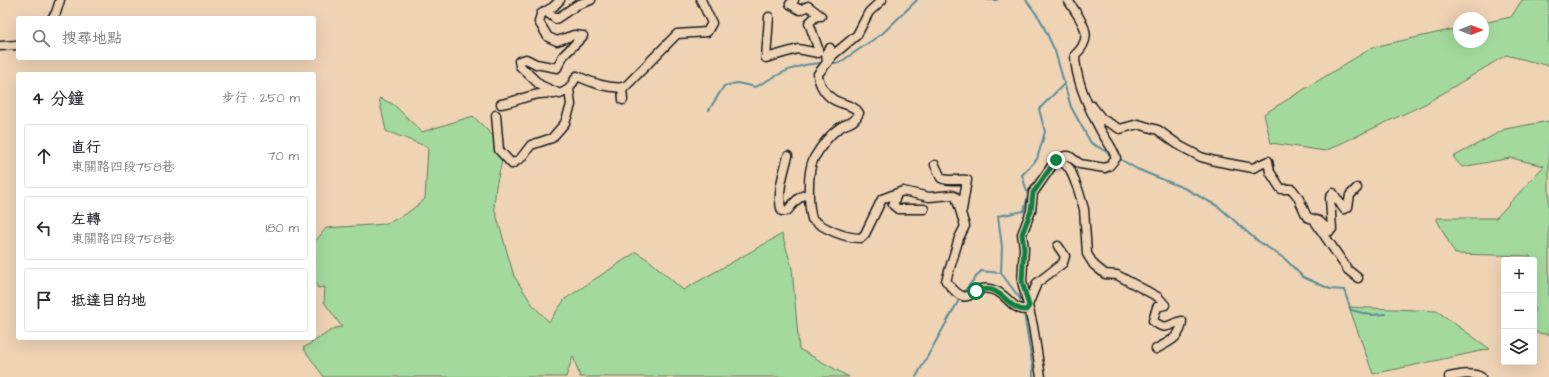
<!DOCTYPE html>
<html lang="zh-TW">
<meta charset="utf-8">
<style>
body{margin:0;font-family:"Architects Daughter","LXGW WenKai TC",sans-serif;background:#f7f7f7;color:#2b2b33}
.controls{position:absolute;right:12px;bottom:12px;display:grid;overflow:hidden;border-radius:4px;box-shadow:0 4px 16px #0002}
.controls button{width:36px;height:36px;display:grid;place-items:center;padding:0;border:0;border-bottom:1px solid #e1e1e2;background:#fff;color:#2b2b33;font:20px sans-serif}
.compass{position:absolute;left:1453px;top:12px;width:36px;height:36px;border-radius:50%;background:#fff;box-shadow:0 4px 16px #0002;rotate:90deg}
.stop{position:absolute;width:12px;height:12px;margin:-9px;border:3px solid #0b8043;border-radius:50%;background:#fff}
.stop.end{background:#0b8043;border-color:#fff;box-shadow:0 1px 4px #0008}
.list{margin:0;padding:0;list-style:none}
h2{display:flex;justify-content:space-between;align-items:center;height:52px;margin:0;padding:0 16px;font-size:17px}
h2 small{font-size:13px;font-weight:400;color:#7c7c81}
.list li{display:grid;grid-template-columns:26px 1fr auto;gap:12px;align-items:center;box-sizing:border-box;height:64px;margin:0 8px 8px;padding:0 8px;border:1px solid #e1e1e2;border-radius:4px}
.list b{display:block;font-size:15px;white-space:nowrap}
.list p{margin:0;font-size:13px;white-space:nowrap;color:#7c7c81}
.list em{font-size:13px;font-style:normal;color:#7c7c81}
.icon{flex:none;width:22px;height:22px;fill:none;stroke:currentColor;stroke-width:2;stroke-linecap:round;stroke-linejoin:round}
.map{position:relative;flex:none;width:1549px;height:377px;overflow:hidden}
.search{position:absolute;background:#fff;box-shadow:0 4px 16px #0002;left:16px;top:16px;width:300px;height:44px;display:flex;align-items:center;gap:10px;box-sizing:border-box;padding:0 14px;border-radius:4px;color:#7c7c81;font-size:15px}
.panel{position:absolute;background:#fff;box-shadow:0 4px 16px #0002;left:16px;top:72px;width:300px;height:268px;border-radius:4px}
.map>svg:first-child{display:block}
.green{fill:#a3d99d;stroke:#607a5c}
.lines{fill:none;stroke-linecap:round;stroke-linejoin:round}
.stream{stroke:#5e8d96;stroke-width:2}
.minor-casing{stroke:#1c1c1c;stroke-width:11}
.minor{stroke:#eed3b5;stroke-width:8}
.route{stroke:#0b8043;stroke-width:5}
</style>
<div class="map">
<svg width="1549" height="377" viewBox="0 0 1549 377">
<rect width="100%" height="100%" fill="#eed3b5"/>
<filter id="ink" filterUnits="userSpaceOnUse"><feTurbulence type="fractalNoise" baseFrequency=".025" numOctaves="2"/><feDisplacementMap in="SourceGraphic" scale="8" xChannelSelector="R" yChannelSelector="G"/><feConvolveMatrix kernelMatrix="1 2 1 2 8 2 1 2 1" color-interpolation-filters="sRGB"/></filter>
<g filter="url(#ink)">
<path class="green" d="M1522 0H1549V66L1506 55 1425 104 1325 151 1271 143 1264 114 1373 47 1459 28V42H1483V23L1511 17Z
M379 98 393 104 422 132 473 116 505 148 496 186 494 207 514 276 532 304 549 322 565 299 636 252 650 261 683 290 782 234 792 268 799 349 849 377H580L573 356 566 377H324L303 348 335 328 342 327 324 302 325 287 318 288 314 280V243L326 228 386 224 406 214 425 199 428 147 386 131Z
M1549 121V335L1534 332V260H1531L1530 256 1455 254 1436 218H1496L1544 166 1511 158 1462 167 1453 157 1505 129Z
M1349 307 1437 311 1490 349 1373 374Z"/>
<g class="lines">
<path class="stream" d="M987 0H997
M1026 0 1040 19 1055 51 1071 107 1091 143 1111 154
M830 63H839L883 33 917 0
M709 110 724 86 737 83 756 87C778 74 798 63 824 63
M1118 158 1137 169 1186 189 1219 207 1255 239 1285 259 1303 277 1330 289 1344 290 1351 310 1371 315 1385 314
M1001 273 1021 300 1023 307
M962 294 981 271 1001 273 1002 247 998 216 1024 211 1028 195 1022 175 1037 159 1045 132 1039 109 1065 83
M1024 313 1033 369V377
M916 377 960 298"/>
<defs>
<path id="minor" d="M560 0 553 7 541 14 539 22 548 37 557 41 574 35 583 36 563 56 557 68 536 64 526 59 519 61 520 66 540 85 560 94 569 89 577 76C593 83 608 89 625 87L677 34 707 32 712 23 701 0
M882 0 869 12 857 35 833 55 818 74C818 80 820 84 823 89 835 108 852 101 859 113 854 125 846 122 838 129 829 135 820 148 814 158 807 171 808 204 812 219 825 229 844 238 861 238L865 234 882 199 903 191 929 197 952 195 956 197 965 226 959 238 946 281C973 316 968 279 996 291 1007 295 1013 310 1026 310L1037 283 1063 263 1065 256 1058 246
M545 11 556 19 577 5 591 0
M769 17 766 58 798 49 818 53V48L809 23 816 16H821L808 6 800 10 790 4 794 0
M52 18 56 13 60 0
M0 46 18 45
M827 63 826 53 830 48
M622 87 623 100
M501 104C520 101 535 91 554 94
M1092 106 1102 119 1120 129 1138 124 1158 130 1180 146 1201 157 1215 161 1253 168 1268 161 1270 172 1281 189H1292L1298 197 1307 217 1319 221 1330 231 1332 229 1330 198 1333 193 1344 209 1348 207 1350 195 1357 188
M496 115 499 150 512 164 521 158 531 145 552 138 565 123 571 105 569 89
M788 156C784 171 776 196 782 211H787C793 204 799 195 809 194
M1059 159 1070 169 1078 189 1084 209 1087 254 1094 265 1105 274 1117 275 1158 297 1165 305 1157 307 1153 321C1168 332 1167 324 1182 321 1181 338 1168 342 1156 349
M935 165 941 178C948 182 958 179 967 180L962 210
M897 194 893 205 898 209H924
M1316 223 1348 270 1358 278
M1041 377 1033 326 1022 281 1024 248 1022 234 1031 211 1033 193 1056 160 1065 156H1069L1080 164 1105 168 1109 166 1116 158C1113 148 1106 140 1101 131 1089 109 1075 80 1075 55 1097 35 1080 20 1068 0
M1449 377C1459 375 1472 372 1481 377"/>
</defs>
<use href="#minor" class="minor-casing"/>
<use href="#minor" class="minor"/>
</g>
</g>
<g class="lines" filter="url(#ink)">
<path class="route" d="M976 291C1003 282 1006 310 1026 310L1029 306 1022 281 1024 248 1022 234 1031 211 1033 193 1056 160"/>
</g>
</svg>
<div class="controls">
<button>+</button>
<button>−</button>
<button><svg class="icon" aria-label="layers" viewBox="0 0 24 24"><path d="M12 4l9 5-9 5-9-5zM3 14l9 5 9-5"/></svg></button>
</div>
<svg class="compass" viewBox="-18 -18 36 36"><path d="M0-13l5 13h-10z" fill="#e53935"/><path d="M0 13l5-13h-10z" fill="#7c7c81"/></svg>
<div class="stop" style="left:976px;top:291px"></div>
<div class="stop end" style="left:1056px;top:160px"></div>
<div class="search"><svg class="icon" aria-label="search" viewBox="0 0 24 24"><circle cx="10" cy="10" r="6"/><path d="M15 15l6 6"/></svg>搜尋地點</div>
<section class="panel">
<h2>4 分鐘<small>步行 · 250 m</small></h2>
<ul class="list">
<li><svg class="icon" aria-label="ahead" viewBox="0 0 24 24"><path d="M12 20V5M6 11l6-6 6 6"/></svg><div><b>直行</b><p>東關路四段758巷</p></div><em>70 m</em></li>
<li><svg class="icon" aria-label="left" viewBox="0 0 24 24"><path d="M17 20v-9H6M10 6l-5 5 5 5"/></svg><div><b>左轉</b><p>東關路四段758巷</p></div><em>180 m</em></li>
<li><svg class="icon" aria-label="arrive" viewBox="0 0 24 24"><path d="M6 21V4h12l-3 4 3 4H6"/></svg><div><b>抵達目的地</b></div></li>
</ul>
</section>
</div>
